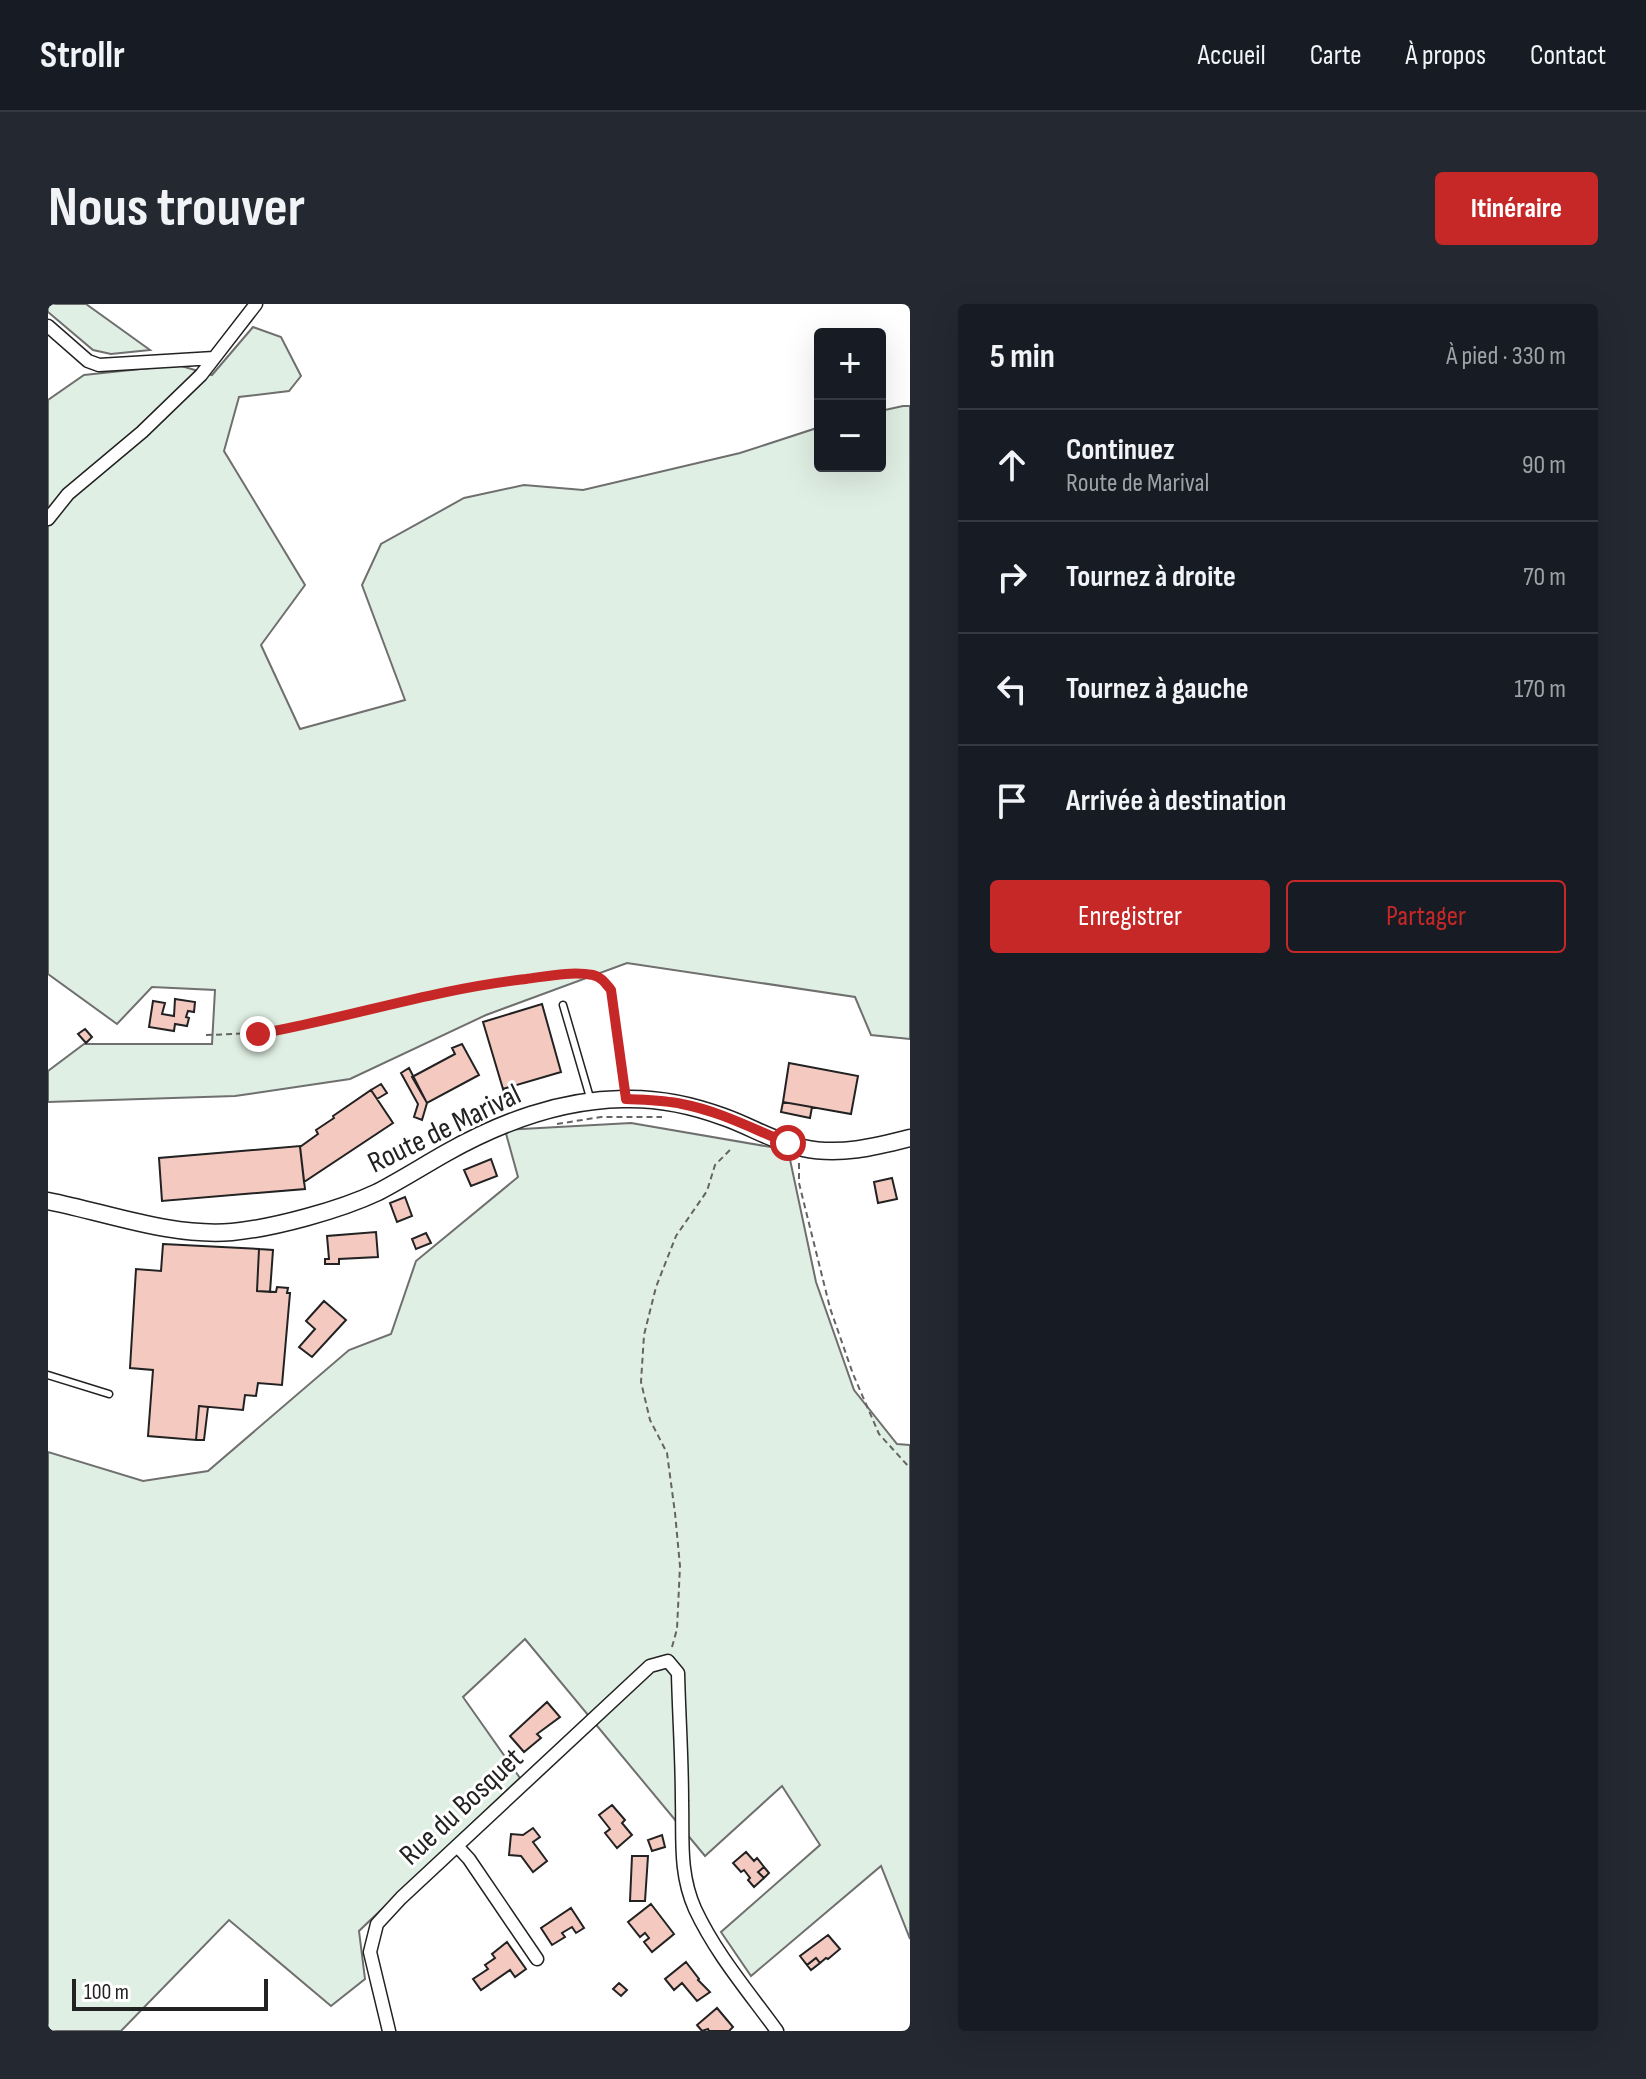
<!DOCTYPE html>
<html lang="fr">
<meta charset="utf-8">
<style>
body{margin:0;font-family:"Sofia Sans Condensed",sans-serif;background:#242831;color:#f1f3f6}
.controls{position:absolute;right:24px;top:24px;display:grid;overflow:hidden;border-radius:8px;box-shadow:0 8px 32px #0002}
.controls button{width:72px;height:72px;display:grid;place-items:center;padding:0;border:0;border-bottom:2px solid #363941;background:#171b24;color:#f1f3f6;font:40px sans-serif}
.scale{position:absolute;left:24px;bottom:20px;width:196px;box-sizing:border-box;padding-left:8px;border:4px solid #222;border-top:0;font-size:22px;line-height:28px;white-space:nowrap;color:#222;-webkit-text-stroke:6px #fff;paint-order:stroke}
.stop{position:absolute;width:24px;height:24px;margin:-18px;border:6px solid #c62828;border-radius:50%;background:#fff}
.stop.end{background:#c62828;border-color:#fff;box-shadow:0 2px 8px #0008}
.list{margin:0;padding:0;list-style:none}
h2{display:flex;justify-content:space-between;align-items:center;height:104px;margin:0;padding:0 32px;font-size:34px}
h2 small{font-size:26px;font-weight:400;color:#9ea1a6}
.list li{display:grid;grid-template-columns:52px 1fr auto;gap:24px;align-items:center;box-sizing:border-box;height:112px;padding:0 32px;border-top:2px solid #363941}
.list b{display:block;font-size:30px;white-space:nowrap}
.list p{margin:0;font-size:26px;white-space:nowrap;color:#9ea1a6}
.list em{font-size:26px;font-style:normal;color:#9ea1a6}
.actions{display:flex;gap:16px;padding:24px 32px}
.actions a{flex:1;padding:18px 0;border:2px solid #c62828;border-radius:8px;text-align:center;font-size:28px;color:#c62828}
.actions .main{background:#c62828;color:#fff}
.icon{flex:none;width:44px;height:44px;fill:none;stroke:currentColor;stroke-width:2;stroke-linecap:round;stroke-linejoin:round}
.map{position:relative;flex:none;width:862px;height:1727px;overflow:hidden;border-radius:8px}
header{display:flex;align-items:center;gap:48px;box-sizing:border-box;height:112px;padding:0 40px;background:#171b24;border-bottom:2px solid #363941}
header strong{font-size:38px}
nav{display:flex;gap:44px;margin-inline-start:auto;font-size:28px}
.intro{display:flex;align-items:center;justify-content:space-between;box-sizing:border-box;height:192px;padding:0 48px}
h1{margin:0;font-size:56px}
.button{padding:20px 36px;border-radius:8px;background:#c62828;color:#fff;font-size:28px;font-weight:700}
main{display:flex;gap:48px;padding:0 48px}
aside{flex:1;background:#171b24;border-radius:8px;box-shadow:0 8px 32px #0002}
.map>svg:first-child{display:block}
.green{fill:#e0efe3;stroke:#6f6f6f;stroke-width:2}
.building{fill:#f3c9c0;stroke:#222;stroke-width:2}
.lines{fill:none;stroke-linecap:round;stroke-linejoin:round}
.service-casing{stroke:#222;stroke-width:9}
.minor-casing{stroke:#222;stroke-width:15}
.secondary-casing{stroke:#222;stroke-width:19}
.path{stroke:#646464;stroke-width:2;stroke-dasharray:6 4;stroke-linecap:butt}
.service{stroke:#fff;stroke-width:6}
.minor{stroke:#fff;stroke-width:12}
.secondary{stroke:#fff;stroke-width:16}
.route{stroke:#c62828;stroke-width:10}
.labels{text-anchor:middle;stroke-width:6;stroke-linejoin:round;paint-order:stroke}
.street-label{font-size:30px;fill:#222;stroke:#fff}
</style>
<header>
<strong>Strollr</strong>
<nav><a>Accueil</a><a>Carte</a><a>À propos</a><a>Contact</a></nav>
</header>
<div class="intro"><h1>Nous trouver</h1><a class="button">Itinéraire</a></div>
<main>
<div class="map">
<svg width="862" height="1727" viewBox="0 0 862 1727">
<rect width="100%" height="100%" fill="#fff"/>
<path class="green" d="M0 0H38L102 46 63 50 45 46 0 8Z
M205 23 233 33 253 72 241 87 191 93 176 147 257 281 213 341 252 425 357 396 314 281 333 240 416 194 476 181 535 186 692 149 772 123V162H832V107L855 102H862V735L823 731 807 693 579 659 438 711 302 775 187 792 0 798V767L36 740H164L167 686 104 683 69 720 0 670V96L36 71 130 61 164 71Z
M583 819 740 846 768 978 806 1086 849 1140 862 1141V1635L833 1562 703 1672 673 1628 772 1541 734 1482 657 1552 477 1335 415 1393 472 1474 311 1627 317 1675 283 1702 181 1616 73 1727H0V1148L95 1177 160 1167 301 1046 343 1030 368 957 470 873 457 826Z"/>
<path class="building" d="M127 695 147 698 146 708 140 707 138 713 141 714 139 722 127 720 126 727 101 723 105 697 117 699 114 710 126 712Z
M494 700 513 768 455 785 435 718Z
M37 725 44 733 38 739 30 730Z
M414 740 431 771 379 799 364 773 407 750 404 744Z
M741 759 810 772 803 810 735 798Z
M361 764 379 799 374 816 366 813 370 800 353 769Z
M333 780 339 789 329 795 323 786Z
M465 782 470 797 459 800 455 785Z
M323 786 345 819 256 878 252 843 270 830 268 826 286 814 285 812Z
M735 798 764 803 762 814 733 808Z
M252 842 257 885 114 897 111 854Z
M443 855 449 872 423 882 416 866Z
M844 874 849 895 830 899 826 878Z
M357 893 364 912 349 918 342 899Z
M328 928 330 953 291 955V960H277V955H281L279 932Z
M378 929 383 939 368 945 364 935Z
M115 940 211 945 209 987 228 988 229 983 240 984 239 989H242L234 1081 210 1079 208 1092 197 1091 195 1106 151 1102 148 1136 100 1132 105 1066 82 1064 88 965 113 967Z
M211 945 225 946 222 988 209 987Z
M276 997 298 1016 264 1053 251 1043 267 1025 258 1017Z
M151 1102 160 1103 156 1136H148Z
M499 1398 512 1413 489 1430 493 1434 476 1448 462 1432Z
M564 1501 577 1516 574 1519 584 1531 569 1544 557 1529 562 1525 551 1511Z
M485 1524 492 1533 485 1538 499 1557 485 1568 473 1552 461 1551 463 1530 475 1531Z
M614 1531 617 1543 604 1547 600 1536Z
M698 1548 706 1557 709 1554 716 1563 710 1568 716 1574 706 1583 700 1576 702 1574 696 1566 693 1568 685 1559Z
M584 1552H600L597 1597H582Z
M716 1563 721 1569 716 1574 710 1568Z
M603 1600 626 1630 604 1648 596 1638 601 1634 597 1629 592 1633 580 1618Z
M523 1604 536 1624 528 1629 524 1623 514 1629 517 1633 504 1641 493 1624Z
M780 1631 792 1645 780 1655 778 1654 772 1659 768 1654 759 1661 752 1652Z
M459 1638 478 1665 467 1673 462 1666 433 1686 425 1675 440 1665 437 1661 447 1654 444 1650Z
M768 1654 772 1659 763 1666 759 1661Z
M638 1658 651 1675 650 1676 662 1688 649 1697 634 1679 626 1686 617 1675Z
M571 1679 579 1686 573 1692 565 1685Z
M669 1704 685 1723 681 1727H661L660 1725 654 1727 649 1721Z"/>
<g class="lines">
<defs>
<path id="service" d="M515 701 543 797
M0 1071 61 1090"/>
<path id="minor" d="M0 22 40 57 51 61 166 54
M0 215 20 190 94 128 153 71 208 0
M409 1542 421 1555 489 1655
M341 1727 322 1648 329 1620 353 1594 602 1362 620 1357 630 1369C631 1412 634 1454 634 1497 635 1536 631 1569 647 1605 668 1650 700 1687 729 1727"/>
<path id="secondary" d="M0 897C61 909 122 933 184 928 226 924 292 906 330 888 353 876 375 862 398 849 453 818 511 796 575 795 610 794 644 801 676 813 702 822 727 838 755 844 791 852 827 843 862 834"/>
</defs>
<use href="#service" class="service-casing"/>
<use href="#minor" class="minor-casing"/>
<use href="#secondary" class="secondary-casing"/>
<path class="path" d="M158 731C189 730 219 729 250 723 328 706 404 683 484 674 503 672 526 668 545 671 554 673 558 679 563 686L577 778
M509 820 553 813H614
M751 859V879L782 1004 805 1070 831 1130 862 1164
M624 1343 629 1325 632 1262 627 1209 619 1149 602 1116 593 1078 596 1031 608 983 628 932 659 887 667 861 682 846"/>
<use href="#service" class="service"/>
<use href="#minor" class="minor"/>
<use href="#secondary" class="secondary"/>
</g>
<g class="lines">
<path class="route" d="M210 730C300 714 387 685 478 675 500 672 524 667 545 671 554 673 558 680 563 686L578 795C597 796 616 796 634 800 671 807 705 825 740 839"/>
</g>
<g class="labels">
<g class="street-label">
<text transform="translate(396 824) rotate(-26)" y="10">Route de Marival</text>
<text transform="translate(413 1502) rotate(-43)" y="10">Rue du Bosquet</text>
</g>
</g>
</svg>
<div class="controls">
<button>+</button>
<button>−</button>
</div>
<div class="scale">100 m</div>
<div class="stop" style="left:740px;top:839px"></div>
<div class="stop end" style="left:210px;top:730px"></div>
</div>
<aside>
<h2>5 min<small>À pied · 330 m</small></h2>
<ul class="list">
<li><svg class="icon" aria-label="ahead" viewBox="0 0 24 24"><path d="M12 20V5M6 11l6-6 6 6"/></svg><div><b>Continuez</b><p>Route de Marival</p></div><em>90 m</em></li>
<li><svg class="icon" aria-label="right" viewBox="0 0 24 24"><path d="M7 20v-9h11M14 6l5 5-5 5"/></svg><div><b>Tournez à droite</b></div><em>70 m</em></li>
<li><svg class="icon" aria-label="left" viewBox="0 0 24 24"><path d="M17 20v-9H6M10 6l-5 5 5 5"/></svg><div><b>Tournez à gauche</b></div><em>170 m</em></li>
<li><svg class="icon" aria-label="arrive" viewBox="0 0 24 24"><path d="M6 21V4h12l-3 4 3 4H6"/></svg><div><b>Arrivée à destination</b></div></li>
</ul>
<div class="actions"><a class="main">Enregistrer</a><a>Partager</a></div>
</aside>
</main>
